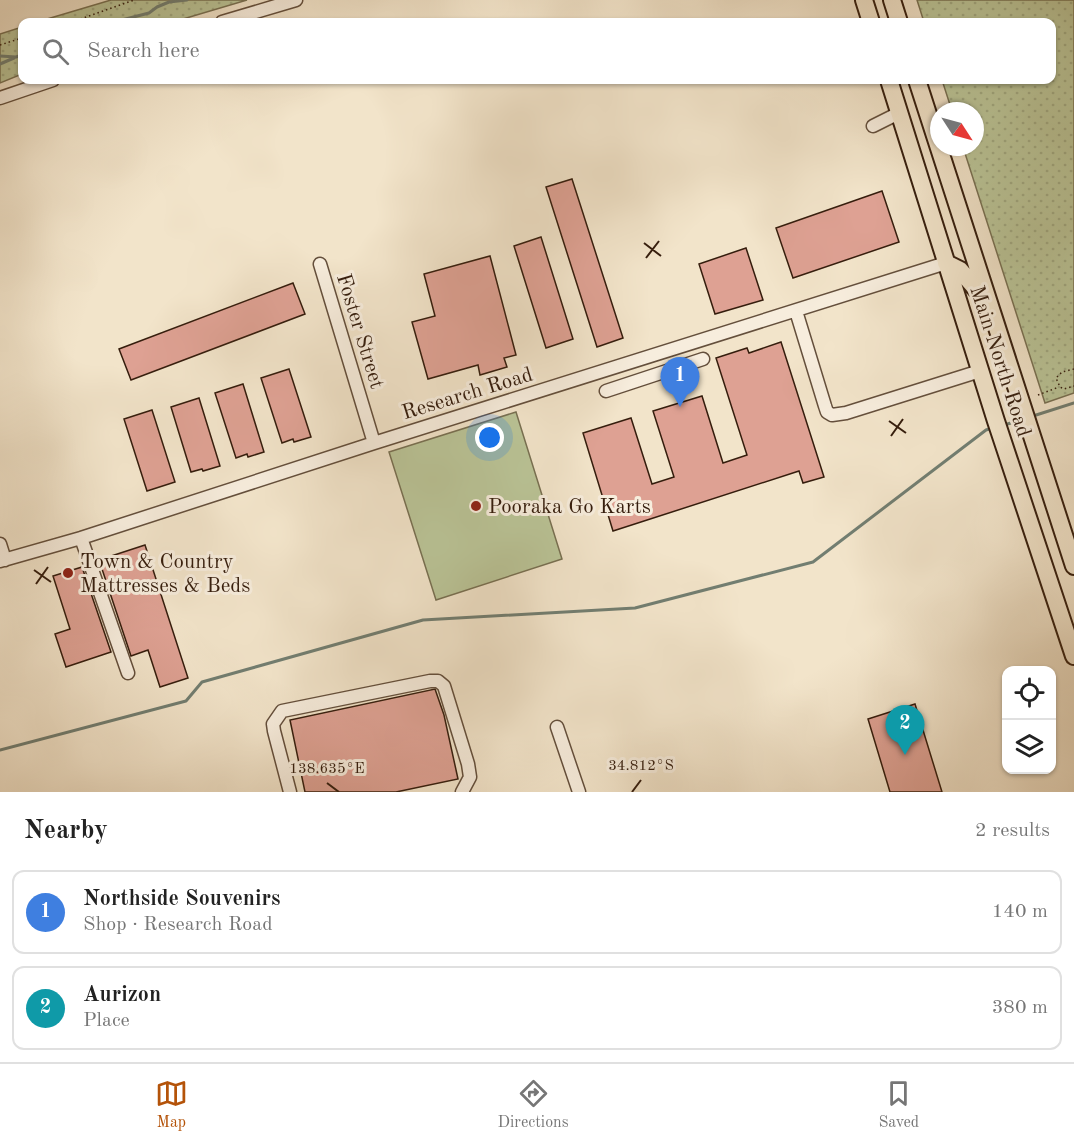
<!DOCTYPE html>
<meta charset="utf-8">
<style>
body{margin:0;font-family:"Old Standard TT",serif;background:#f2f2f2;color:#222}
.controls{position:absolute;right:18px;bottom:18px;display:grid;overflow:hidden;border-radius:12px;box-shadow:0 2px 4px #0004}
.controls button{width:54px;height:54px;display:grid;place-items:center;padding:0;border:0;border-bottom:2px solid #e0e0e0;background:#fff;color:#222;font:30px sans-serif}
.compass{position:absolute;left:930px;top:102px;width:54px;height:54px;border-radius:50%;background:#fff;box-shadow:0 2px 4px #0004;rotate:126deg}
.you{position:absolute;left:490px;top:438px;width:21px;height:21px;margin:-15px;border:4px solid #fff;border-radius:50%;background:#1a73e8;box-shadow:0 0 0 9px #1a73e833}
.badge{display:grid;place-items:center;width:39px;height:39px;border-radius:50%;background:#b45309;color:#fff;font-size:20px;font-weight:700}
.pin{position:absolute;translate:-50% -50px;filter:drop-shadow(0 2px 3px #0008)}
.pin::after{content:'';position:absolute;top:32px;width:21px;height:18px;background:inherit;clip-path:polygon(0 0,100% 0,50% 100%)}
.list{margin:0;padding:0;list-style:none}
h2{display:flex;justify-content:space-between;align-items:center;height:78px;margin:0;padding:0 24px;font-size:26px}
h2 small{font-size:20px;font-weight:400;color:#767676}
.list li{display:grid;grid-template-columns:39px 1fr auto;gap:18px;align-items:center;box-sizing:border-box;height:84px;margin:0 12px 12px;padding:0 12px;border:2px solid #e0e0e0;border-radius:12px}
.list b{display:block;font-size:22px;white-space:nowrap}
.list p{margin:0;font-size:20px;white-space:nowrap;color:#767676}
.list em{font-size:20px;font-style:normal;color:#767676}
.icon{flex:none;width:33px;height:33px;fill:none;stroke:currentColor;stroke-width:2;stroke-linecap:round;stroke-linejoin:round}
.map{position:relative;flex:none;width:1074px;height:792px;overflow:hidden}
.search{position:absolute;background:#fff;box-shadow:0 2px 4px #0004;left:18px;right:18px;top:18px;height:66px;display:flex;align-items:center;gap:15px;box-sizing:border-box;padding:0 21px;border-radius:12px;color:#767676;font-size:22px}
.sheet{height:270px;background:#fff}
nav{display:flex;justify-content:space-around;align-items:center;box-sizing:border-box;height:84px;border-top:2px solid #e0e0e0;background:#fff;font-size:16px;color:#767676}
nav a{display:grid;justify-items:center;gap:3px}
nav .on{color:#b45309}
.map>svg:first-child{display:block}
.grass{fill:url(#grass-dots);stroke:#787052;stroke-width:1.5}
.park{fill:#bac497;stroke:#787052;stroke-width:1.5}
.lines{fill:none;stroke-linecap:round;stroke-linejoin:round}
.stream{stroke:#727e71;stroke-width:3}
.building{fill:#dea193;stroke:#351d0d;stroke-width:1.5}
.minor-casing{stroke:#644f3c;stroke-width:15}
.highway-casing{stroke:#351d0d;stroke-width:20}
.path{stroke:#351d0d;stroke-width:1.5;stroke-dasharray:1.5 3;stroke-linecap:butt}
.minor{stroke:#f7eddd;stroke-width:12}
.highway{stroke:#f2e4ca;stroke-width:16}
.ticks{fill:none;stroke:#351d0d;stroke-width:2}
.poi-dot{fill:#8f2418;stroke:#f7eddd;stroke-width:2}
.labels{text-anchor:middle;stroke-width:6;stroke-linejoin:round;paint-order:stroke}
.street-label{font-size:21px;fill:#351d0d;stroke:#f7eddd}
.poi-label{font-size:21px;fill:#351d0d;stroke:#f7eddd;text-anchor:start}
.ticks-label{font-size:15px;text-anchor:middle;fill:#351d0d;stroke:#f7eddd;stroke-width:6;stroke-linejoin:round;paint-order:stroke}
</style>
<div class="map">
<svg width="1074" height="792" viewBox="0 0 1074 792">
<defs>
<pattern id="grass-dots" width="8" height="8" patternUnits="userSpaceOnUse" patternTransform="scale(1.5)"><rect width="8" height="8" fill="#bac497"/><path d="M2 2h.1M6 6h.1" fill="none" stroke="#a0a881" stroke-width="1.8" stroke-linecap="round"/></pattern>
</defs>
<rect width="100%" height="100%" fill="#f2e4ca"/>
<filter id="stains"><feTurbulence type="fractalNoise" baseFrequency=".00333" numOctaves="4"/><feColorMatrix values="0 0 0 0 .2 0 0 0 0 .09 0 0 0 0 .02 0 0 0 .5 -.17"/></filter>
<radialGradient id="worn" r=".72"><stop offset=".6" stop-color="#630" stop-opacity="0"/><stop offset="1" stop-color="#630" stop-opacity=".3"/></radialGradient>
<path class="grass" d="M111 0H247L173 22H37Z
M917 0H1074V393L1045 403 963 147H975V111H952L942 80H1052V22H924Z
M22 27V74L0 83V34Z"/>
<path class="park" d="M516 412 562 559 436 600 389 452Z"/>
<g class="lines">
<path class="stream" d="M114 22 149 13 157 7 169 2 187 0
M0 56 16 57 22 55
M0 64 14 58
M1033 416 1074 403
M1004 425 1021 420
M0 750 186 701 202 682 423 620 635 608 813 562 986 430 992 428"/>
</g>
<path class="building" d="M572 179 623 338 597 347 546 187Z
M882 191 899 242 793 278 776 228Z
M541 237 573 339 546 348 514 246Z
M746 248 763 300 715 314 699 264Z
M490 256 516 355 504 358 507 367 480 375 478 365 428 379 412 322 435 316 424 274Z
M293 283 305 314 131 380 119 349Z
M781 342 824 477 803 483 799 471 613 531 583 433 631 418 652 484 674 477 653 411 702 396 723 463 747 455 716 358 747 348 749 353Z
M289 369 311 437 294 442 293 439 282 443 261 378Z
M243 384 264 452 248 457 247 454 236 458 215 393Z
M199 398 220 466 203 471 202 469 191 472 171 407Z
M152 410 175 482 147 491 124 419Z
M145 545 188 678 160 687 148 650 131 656 99 560Z
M82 567 111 652 66 667 55 634 70 629 53 576Z
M435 689 444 715 458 779 396 792H305L290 720Z
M915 704 942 792H890L868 719Z"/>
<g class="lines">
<defs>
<path id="minor" d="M222 22 296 0
M0 98 53 80
M873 126 899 113
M320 264 374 443
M796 311 825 406 827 412 832 415 846 413 980 371
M606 391 703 359
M81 538 128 673
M0 544 5 560
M0 561 81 538 374 443 946 263
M557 727 579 792
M290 792 274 731 273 724 282 711 430 681H438L444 686 468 764 470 777 462 792"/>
<path id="highway" d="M864 0 871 22
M892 0 899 22
M889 80 996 421 1074 656
M917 80 1074 566
M946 263 960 270 982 296"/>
</defs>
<use href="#minor" class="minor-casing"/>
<use href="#highway" class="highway-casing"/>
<path class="path" d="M72 22 134 0
M0 45 22 38
M1074 369 1062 372 1056 378 1060 387 1064 389 1074 386
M1038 395 1059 387"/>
<use href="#minor" class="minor"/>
<use href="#highway" class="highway"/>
</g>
<path class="ticks" d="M644 243 661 256M646 258 659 241M889 421 906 433M891 436 903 419M34 570 51 582M36 584 48 567M327 783 339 792M632 792 641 780"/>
<g class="poi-dot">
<circle cx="476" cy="506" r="6"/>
<circle cx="68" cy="573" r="6"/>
</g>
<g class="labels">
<g class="street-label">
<text transform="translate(361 331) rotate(73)" y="7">Foster Street</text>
<text transform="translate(1001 361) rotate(72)" y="7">Main North Road</text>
<text transform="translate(467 393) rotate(-17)" y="7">Research Road</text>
</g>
<g class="poi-label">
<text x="488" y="513">Pooraka Go Karts</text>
<text x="80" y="568">Town &amp; Country<tspan x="80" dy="24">Mattresses &amp; Beds</tspan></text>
</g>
</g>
<g class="ticks-label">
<text x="641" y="770">34.812°S</text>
<text x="327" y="773">138.635°E</text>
</g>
<rect width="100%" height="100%" filter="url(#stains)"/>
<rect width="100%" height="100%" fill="url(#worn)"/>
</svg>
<div class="controls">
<button><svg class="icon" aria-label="locate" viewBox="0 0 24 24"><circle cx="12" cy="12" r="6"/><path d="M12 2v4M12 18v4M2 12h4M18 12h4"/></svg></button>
<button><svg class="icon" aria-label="layers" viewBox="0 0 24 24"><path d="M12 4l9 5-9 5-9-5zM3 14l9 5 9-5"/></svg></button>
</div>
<svg class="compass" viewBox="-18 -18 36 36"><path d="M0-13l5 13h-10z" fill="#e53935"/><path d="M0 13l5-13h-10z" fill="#767676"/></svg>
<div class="you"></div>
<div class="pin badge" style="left:680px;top:407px;background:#3f7fe0">1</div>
<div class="pin badge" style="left:905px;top:755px;background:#0f9aa8">2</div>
<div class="search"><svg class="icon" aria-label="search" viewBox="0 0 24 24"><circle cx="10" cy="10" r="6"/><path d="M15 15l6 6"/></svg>Search here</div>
</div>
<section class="sheet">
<h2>Nearby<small>2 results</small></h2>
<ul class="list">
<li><span class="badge" style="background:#3f7fe0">1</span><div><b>Northside Souvenirs</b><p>Shop · Research Road</p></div><em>140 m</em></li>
<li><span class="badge" style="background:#0f9aa8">2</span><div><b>Aurizon</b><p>Place</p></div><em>380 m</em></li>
</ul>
</section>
<nav>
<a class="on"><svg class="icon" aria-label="map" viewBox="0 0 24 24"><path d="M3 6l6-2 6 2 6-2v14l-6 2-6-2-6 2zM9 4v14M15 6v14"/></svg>Map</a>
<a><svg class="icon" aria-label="directions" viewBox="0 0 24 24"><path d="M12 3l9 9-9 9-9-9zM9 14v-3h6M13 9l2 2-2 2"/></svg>Directions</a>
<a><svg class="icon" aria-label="saved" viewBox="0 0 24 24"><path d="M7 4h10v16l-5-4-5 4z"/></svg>Saved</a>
</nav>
